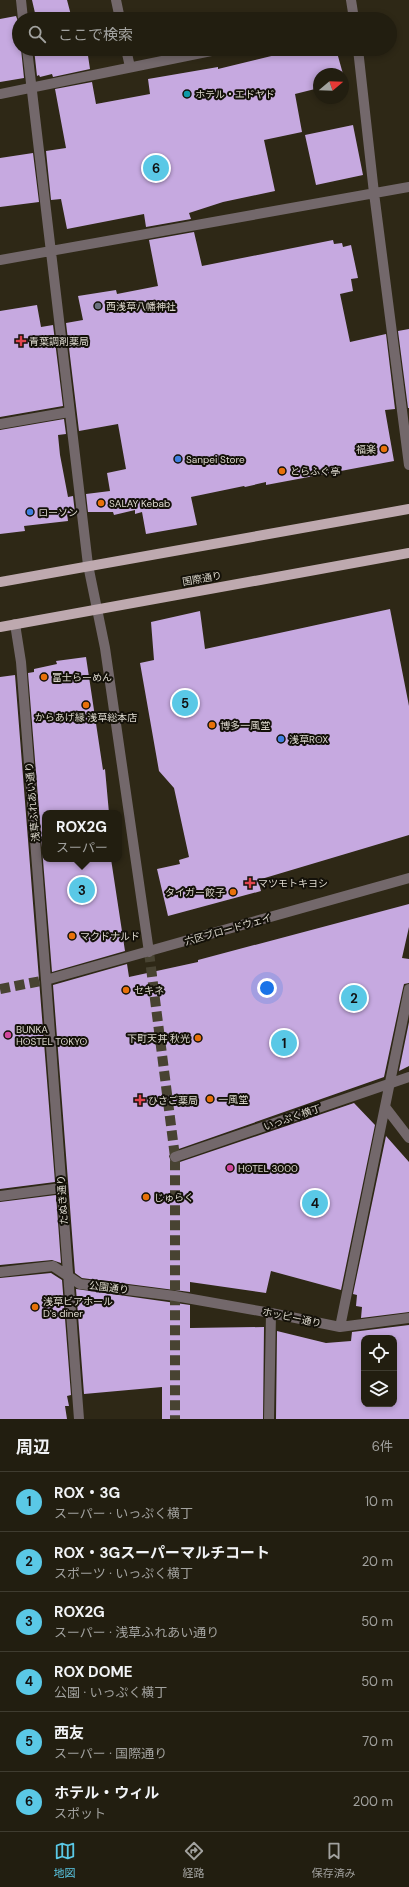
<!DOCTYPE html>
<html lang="ja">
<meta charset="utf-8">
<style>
body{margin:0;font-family:"DM Sans","Noto Sans JP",sans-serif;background:#2a2719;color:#f1f3f6}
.controls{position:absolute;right:12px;bottom:12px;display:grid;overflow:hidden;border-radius:8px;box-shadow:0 2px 6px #0003}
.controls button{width:36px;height:36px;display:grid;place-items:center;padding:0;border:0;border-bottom:1px solid #3f3c30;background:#221e10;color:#f1f3f6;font:20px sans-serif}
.compass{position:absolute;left:313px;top:68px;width:36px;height:36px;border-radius:50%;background:#221e10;box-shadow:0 2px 6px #0003;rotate:71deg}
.you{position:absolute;left:267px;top:988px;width:14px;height:14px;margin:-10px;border:3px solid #fff;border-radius:50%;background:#1a73e8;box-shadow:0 0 0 6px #1a73e833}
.badge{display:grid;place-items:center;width:26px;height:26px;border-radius:50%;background:#5ac8e6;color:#111;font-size:13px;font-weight:700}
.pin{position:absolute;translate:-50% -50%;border:2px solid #fff;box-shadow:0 1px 4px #0006}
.popup{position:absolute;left:42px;top:810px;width:80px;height:52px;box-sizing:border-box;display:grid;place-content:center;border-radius:8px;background:#221e10;filter:drop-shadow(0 1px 3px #0005);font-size:13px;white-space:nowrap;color:#a2a29f}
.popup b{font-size:15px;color:#f1f3f6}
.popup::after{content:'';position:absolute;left:50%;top:100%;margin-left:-8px;border:8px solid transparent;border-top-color:#221e10}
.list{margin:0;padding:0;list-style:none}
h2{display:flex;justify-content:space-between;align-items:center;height:52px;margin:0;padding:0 16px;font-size:17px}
h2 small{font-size:13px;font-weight:400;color:#a2a29f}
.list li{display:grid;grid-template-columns:26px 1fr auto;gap:12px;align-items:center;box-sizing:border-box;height:60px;padding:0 16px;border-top:1px solid #3f3c30}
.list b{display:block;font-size:15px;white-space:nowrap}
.list p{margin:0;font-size:13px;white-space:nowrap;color:#a2a29f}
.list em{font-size:13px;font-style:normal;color:#a2a29f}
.icon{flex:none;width:22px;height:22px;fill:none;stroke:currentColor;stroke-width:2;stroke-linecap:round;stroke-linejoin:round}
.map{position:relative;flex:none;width:409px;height:1419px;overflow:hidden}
.search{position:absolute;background:#221e10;box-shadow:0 2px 6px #0003;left:12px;right:12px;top:12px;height:44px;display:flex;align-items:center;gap:10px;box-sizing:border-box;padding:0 14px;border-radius:22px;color:#a2a29f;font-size:15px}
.sheet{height:412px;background:#221e10}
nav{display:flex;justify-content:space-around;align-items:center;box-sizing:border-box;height:56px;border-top:1px solid #3f3c30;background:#221e10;font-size:11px;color:#a2a29f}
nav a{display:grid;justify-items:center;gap:2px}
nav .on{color:#5ac8e6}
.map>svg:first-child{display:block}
.building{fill:#c6a9e0;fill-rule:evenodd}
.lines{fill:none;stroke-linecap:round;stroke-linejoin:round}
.minor-tunnel{stroke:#484332;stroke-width:10;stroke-dasharray:10 5;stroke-linecap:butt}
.minor{stroke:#73686b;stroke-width:10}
.major{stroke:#bea9af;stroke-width:10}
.culture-dot{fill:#0f9aa8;stroke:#141109;stroke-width:1.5}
.worship-dot{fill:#6b7280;stroke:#141109;stroke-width:1.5}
.health-dot{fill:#e0444e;stroke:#141109;stroke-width:1.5}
.food-dot{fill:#e8710a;stroke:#141109;stroke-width:1.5}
.shop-dot{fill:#3f7fe0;stroke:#141109;stroke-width:1.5}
.hotel-dot{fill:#d1479c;stroke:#141109;stroke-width:1.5}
.labels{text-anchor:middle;stroke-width:4;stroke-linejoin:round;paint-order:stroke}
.poi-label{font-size:10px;fill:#ddd9ce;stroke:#141109;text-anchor:start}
.street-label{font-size:10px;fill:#ddd9ce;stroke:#141109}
</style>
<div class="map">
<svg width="409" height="1419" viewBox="0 0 409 1419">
<rect width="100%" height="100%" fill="#2e2816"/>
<path class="building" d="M32 0H67L72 19H29V14L35 13Z
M16 16 19 24V49H21L24 78 0 82V19Z
M34 49H87L90 69 53 77 52 74 40 77 39 75 37 76Z
M300 49H336L343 74H319V88L295 94 302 132 264 140 275 191 223 202 189 213 191 219 146 227 144 214 67 229 61 199 51 200 46 151 66 148 55 89 92 82 96 104 150 94 148 79 218 67V69Z
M353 125 363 175 316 185 305 135Z
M33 153 39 202 0 207V158Z
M194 232 202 266 333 240 334 244 342 243 343 247 351 245 358 278 351 279 353 291 340 294 350 342 386 334 395 409 385 410 394 461 266 485V482L245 487 244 486 191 497 197 525 146 534 142 512 135 514V510L114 515 113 512H88L86 494 110 491 107 473 126 469 118 424 79 431 66 323 83 320 78 296 116 290 117 294 158 286 149 240Z
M37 305 41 327 53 325 63 406 0 417V311Z
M409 329V408H408L398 331Z
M64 419 66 434 58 435 60 455 68 497 73 496 75 513H67L68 521 24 526 25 531 0 534V430Z
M390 609 409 706V835L258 880 261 891 168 916 157 869 180 864 179 860 189 857 174 788 159 771 140 663 154 660 151 622 200 611 205 649Z
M86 657 103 770 105 769 109 813H45V859H111L125 951 52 972 28 673 34 672V669L57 664 56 661Z
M15 675 55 1182 0 1189V677Z
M409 904V927L402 958 409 959V983L404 984 403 988 384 1077 173 1151 169 1156 171 1162 177 1163 354 1103 375 1125 341 1290 271 1271 266 1293 190 1282V1292L82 1278 75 1273 53 985 127 964 129 977 198 962V960Z
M409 1022V1066L399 1071Z
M386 1136 409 1162V1312L361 1318 362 1307 356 1306 357 1295 353 1294Z
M56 1195 61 1263 52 1260 0 1265V1202Z
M51 1273 62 1280 71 1395 67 1396 69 1406H65L67 1419H0V1278Z
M76 1289 190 1305V1328L264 1327 263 1419H162V1387L84 1394Z
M409 1325V1419H276L277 1331 326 1343 351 1341 352 1332ZM364 1338H394V1404H364Z"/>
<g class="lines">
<path class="minor-tunnel" d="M149 952 175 1157V1419
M0 989 46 980"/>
<path class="minor" d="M21 0 23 19
M116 0 120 19
M351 0 354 19
M27 49 88 565 105 648 149 952
M126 49 130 67
M358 49 374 193 409 465
M0 94 221 49
M0 260 409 187
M0 424 69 412
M15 624 21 662 46 980 79 1419
M46 980 409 878
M386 1108 409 1138
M175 1157 409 1077
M0 1196 61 1188
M0 1272 53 1266 80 1284 175 1296 271 1313 340 1327 409 1318
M340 1327 409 989
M269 1419 271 1313"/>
<path class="major" d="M0 582 409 509
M0 627 409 553"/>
</g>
<circle class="culture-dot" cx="187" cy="94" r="4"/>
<circle class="worship-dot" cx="98" cy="306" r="4"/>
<g class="health-dot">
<path d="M19 335h4v4h4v4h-4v4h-4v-4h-4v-4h4z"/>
<path d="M248 877h4v4h4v4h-4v4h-4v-4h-4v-4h4z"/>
<path d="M138 1094h4v4h4v4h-4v4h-4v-4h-4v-4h4z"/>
</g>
<g class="food-dot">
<circle cx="384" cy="449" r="4"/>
<circle cx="282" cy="471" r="4"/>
<circle cx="101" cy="503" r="4"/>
<circle cx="44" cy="677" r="4"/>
<circle cx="86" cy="705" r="4"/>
<circle cx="212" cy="725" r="4"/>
<circle cx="233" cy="892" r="4"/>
<circle cx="72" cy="936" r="4"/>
<circle cx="126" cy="990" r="4"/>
<circle cx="198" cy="1038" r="4"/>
<circle cx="210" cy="1099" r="4"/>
<circle cx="146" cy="1197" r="4"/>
<circle cx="35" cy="1307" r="4"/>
</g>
<g class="shop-dot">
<circle cx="178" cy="459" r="4"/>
<circle cx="30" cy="512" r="4"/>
<circle cx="281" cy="739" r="4"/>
</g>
<g class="hotel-dot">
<circle cx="8" cy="1035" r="4"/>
<circle cx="230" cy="1168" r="4"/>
</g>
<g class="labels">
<g class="poi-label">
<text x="195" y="98">ホテル・エドヤド</text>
<text x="106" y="310">西浅草八幡神社</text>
<text x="29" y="345">青葉調剤薬局</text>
<text x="376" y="453" text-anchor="end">福楽</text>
<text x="186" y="463">Sanpei Store</text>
<text x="290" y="475">とらふぐ亭</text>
<text x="109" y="507">SALAY Kebab</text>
<text x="38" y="516">ローソン</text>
<text x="52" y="681">富士らーめん</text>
<text x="86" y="721" text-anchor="middle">からあげ縁 浅草総本店</text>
<text x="220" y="729">博多一風堂</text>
<text x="289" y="743">浅草ROX</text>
<text x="258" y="887">マツモトキヨシ</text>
<text x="225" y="896" text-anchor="end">タイガー餃子</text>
<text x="80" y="940">マクドナルド</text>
<text x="134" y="994">セキネ</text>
<text x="16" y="1033">BUNKA<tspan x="16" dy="12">HOSTEL TOKYO</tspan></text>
<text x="190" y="1042" text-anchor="end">下町天丼 秋光</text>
<text x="218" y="1103">一風堂</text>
<text x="148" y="1104">ひさご薬局</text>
<text x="238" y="1172">HOTEL 3000</text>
<text x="154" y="1201">じゅらく</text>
<text x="43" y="1305">浅草ビアホール<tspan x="43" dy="12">D's diner</tspan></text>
</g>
<g class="street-label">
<text transform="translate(202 578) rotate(-10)" y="4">国際通り</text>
<text transform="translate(32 802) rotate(-95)" y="4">浅草ふれあい通り</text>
<text transform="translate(228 929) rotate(-16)" y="4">六区ブロードウェイ</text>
<text transform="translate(292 1117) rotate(-19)" y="4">いっぷく横丁</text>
<text transform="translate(62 1200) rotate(-94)" y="4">たぬき通り</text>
<text transform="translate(109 1287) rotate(7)" y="4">公園通り</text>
<text transform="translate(292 1317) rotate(12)" y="4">ホッピー通り</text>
</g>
</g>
</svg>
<div class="controls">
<button><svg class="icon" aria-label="locate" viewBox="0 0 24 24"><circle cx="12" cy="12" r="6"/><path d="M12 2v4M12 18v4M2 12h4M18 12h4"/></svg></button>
<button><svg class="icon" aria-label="layers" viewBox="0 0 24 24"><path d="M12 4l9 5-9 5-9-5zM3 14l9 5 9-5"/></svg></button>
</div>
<svg class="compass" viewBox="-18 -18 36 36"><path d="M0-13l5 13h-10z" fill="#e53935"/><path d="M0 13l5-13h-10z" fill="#a2a29f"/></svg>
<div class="you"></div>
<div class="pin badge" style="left:284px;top:1043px">1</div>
<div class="pin badge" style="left:354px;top:998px">2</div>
<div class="pin badge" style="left:82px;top:890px">3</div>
<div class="popup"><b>ROX2G</b>スーパー</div>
<div class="pin badge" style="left:315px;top:1203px">4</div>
<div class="pin badge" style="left:185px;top:703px">5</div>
<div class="pin badge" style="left:156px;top:168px">6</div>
<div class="search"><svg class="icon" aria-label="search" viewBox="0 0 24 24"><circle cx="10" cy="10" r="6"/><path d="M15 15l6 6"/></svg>ここで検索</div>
</div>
<section class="sheet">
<h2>周辺<small>6件</small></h2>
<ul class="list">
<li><span class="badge">1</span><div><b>ROX・3G</b><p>スーパー · いっぷく横丁</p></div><em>10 m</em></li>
<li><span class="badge">2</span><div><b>ROX・3Gスーパーマルチコート</b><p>スポーツ · いっぷく横丁</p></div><em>20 m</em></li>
<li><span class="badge">3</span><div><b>ROX2G</b><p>スーパー · 浅草ふれあい通り</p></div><em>50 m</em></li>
<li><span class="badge">4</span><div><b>ROX DOME</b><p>公園 · いっぷく横丁</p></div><em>50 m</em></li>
<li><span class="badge">5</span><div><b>西友</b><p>スーパー · 国際通り</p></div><em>70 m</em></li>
<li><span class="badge">6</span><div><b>ホテル・ウィル</b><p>スポット</p></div><em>200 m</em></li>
</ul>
</section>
<nav>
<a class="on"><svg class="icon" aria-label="map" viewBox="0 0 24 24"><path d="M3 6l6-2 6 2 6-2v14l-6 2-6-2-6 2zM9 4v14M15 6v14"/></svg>地図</a>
<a><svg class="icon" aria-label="directions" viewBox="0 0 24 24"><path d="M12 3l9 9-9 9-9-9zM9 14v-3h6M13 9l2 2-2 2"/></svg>経路</a>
<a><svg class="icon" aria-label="saved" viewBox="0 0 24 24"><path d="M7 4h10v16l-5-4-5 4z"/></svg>保存済み</a>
</nav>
